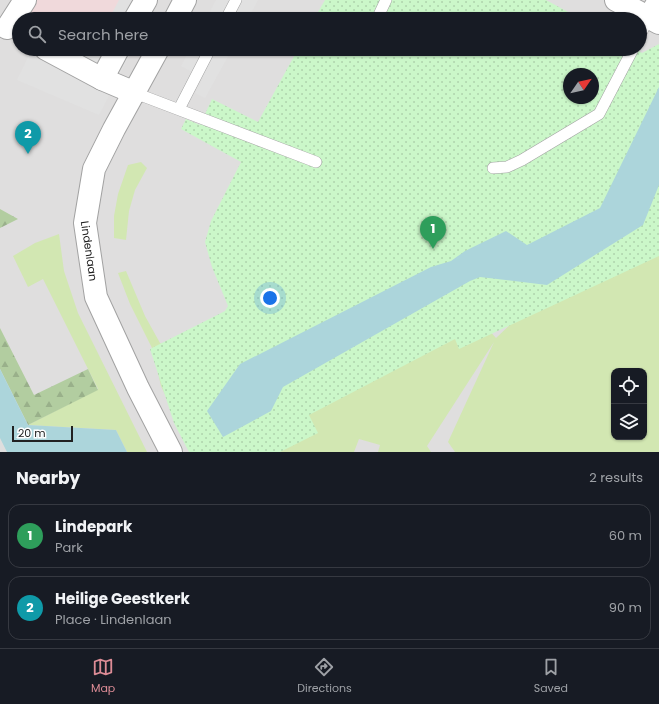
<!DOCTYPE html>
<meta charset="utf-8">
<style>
body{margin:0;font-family:Poppins,sans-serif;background:#20242c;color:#f1f3f6}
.controls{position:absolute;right:12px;bottom:12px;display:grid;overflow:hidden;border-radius:8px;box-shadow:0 1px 3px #0004}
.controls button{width:36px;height:36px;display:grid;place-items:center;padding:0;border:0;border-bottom:1px solid #363941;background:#171b24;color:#f1f3f6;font:20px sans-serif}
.compass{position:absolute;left:563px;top:68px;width:36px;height:36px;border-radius:50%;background:#171b24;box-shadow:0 1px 3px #0004;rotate:56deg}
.scale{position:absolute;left:12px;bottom:10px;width:61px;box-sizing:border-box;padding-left:4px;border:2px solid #212121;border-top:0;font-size:11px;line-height:14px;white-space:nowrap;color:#212121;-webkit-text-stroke:3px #fff;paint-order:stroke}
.you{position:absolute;left:270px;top:298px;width:14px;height:14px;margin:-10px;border:3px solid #fff;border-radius:50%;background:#1a73e8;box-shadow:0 0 0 6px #1a73e833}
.badge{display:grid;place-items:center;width:26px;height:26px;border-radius:50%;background:#dd8c96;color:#fff;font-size:13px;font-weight:700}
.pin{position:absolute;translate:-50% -33px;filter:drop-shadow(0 1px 2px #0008)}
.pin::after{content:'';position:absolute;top:21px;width:14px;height:12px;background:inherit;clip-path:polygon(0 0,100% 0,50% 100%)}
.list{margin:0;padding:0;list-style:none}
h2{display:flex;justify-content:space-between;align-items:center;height:52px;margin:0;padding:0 16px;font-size:17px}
h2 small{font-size:13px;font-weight:400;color:#9ea1a6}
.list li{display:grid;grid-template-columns:26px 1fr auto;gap:12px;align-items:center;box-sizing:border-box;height:64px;margin:0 8px 8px;padding:0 8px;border:1px solid #363941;border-radius:12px}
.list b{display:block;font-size:15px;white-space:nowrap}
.list p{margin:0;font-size:13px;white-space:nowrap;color:#9ea1a6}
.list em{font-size:13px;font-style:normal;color:#9ea1a6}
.icon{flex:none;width:22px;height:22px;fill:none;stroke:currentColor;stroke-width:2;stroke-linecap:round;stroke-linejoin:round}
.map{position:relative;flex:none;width:659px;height:452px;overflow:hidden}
.search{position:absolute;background:#171b24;box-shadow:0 1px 3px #0004;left:12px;right:12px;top:12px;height:44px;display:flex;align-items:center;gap:10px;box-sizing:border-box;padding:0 14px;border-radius:22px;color:#9ea1a6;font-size:15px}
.sheet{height:196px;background:#171b24}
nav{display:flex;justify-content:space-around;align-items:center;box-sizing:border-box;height:56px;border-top:1px solid #363941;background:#171b24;font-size:11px;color:#9ea1a6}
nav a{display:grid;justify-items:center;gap:2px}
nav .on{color:#dd8c96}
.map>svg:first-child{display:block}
.residential{fill:#dfdede;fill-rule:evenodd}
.commercial{fill:#f0d9db}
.grass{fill:#d2e7b2;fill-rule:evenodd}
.forest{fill:url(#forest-firs)}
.park{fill:url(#park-dots);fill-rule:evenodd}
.parking{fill:#e1e1e1}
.water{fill:#acd5db}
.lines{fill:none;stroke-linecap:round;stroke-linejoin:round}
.service-casing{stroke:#a2a2a2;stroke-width:12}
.minor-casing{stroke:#a2a2a2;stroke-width:24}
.service{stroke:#fff;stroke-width:11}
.minor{stroke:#fff;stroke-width:22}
.labels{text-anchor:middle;stroke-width:3.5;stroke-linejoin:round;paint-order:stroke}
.street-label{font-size:11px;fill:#212121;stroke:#fff}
</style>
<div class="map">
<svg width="659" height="452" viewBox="0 0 659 452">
<defs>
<pattern id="forest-firs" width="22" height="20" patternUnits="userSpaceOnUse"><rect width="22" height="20" fill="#b2cda0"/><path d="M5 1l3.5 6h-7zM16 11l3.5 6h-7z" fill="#99b08a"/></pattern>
<pattern id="park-dots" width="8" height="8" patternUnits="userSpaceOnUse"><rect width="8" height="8" fill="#cbf7c9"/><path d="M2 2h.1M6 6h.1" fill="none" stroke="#aed3ac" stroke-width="1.8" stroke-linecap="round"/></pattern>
</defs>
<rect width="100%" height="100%" fill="#f1ede8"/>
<path class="residential" d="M0 0H659V452H0ZM19 19H640V49H19ZM569 74H593V98H569ZM614 371H644V437H614Z"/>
<path class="commercial" d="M32 0H121L111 19H33L24 14Z"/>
<path class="grass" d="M141 162 147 168 135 190 129 211 126 240 114 238V216L118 194 128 165Z
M659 185V452H455L448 442 494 342 427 446 431 452H378L380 445 359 439 354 452H192L161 386 153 350 130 304 118 273 126 271 145 316 160 343 164 345 453 290 496 338ZM614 371H644V437H614Z
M59 234 64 271 78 313 147 452H127L116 430 28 425 98 389 43 279 28 287 13 256 35 243Z"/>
<path class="forest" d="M0 209 18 219 0 228Z
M0 328 34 395 88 369 98 390 28 425 0 369Z"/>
<path class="park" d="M325 0H546L581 19H314Z
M659 44V256L459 349 455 339 309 415 318 433 280 452H189L174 423 150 349 225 311 228 306 212 267 205 242 211 221 241 162 181 129 186 119 200 125 212 99 258 122 298 49H635L642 53ZM569 74H593V98H569Z"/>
<path class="parking" d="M119 0H159L149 19H109Z
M216 0H258L248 19H206Z
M32 49H133L99 115 17 80Z
M190 49H232L205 98 195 93 203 78 181 66Z"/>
<path class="water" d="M659 87V185L643 225 547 285 480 277 470 281 283 387 271 411 223 437 207 411 240 364 431 267 451 261 465 251 506 231 527 245 600 208Z
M0 369 28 425 116 430 127 452H7L0 438Z"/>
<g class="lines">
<defs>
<path id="service" d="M226 19 236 0
M377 19 386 0
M640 35 649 18
M135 93 316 162
M179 109 210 49
M493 168 507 167 522 160 599 114 633 49"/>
<g id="minor">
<path d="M616 0 659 23"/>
<path d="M649 18 659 0"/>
<path d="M135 19 146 0"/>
<path d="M175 19 185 0"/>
<path d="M7 28 25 0"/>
<path d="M46 49 102 79 135 93"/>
<path id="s1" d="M158 49 114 129 94 169 85 223 96 297 138 388 171 452"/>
<path d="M102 79 118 49"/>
</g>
</defs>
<use href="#service" class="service-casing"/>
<use href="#minor" class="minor-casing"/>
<use href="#service" class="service"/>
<use href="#minor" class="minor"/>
</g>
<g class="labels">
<g class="street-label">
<text dy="4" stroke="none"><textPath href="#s1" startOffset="219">Lindenlaan</textPath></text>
</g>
</g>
</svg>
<div class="controls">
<button><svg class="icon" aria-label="locate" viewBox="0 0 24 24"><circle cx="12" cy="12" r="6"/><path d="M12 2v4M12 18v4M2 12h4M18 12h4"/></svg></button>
<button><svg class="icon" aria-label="layers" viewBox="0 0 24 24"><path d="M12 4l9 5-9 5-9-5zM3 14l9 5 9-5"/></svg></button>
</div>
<svg class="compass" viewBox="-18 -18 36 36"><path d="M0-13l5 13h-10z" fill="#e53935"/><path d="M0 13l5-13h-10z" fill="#9ea1a6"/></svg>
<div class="scale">20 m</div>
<div class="you"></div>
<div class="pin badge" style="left:433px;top:249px;background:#2e9e5b">1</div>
<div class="pin badge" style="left:28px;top:154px;background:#0f9aa8">2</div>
<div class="search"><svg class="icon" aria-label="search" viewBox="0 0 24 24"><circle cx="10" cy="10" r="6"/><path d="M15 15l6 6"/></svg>Search here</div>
</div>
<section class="sheet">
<h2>Nearby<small>2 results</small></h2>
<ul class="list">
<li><span class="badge" style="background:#2e9e5b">1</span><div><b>Lindepark</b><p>Park</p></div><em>60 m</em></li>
<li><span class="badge" style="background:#0f9aa8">2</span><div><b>Heilige Geestkerk</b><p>Place · Lindenlaan</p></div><em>90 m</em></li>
</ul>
</section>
<nav>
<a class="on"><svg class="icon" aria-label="map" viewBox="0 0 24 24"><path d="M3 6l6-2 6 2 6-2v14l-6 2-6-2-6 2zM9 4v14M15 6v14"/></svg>Map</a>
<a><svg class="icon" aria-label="directions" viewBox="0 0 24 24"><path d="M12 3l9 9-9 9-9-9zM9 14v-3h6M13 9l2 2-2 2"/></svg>Directions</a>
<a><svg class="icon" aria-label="saved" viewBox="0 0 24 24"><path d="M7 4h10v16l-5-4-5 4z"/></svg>Saved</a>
</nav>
